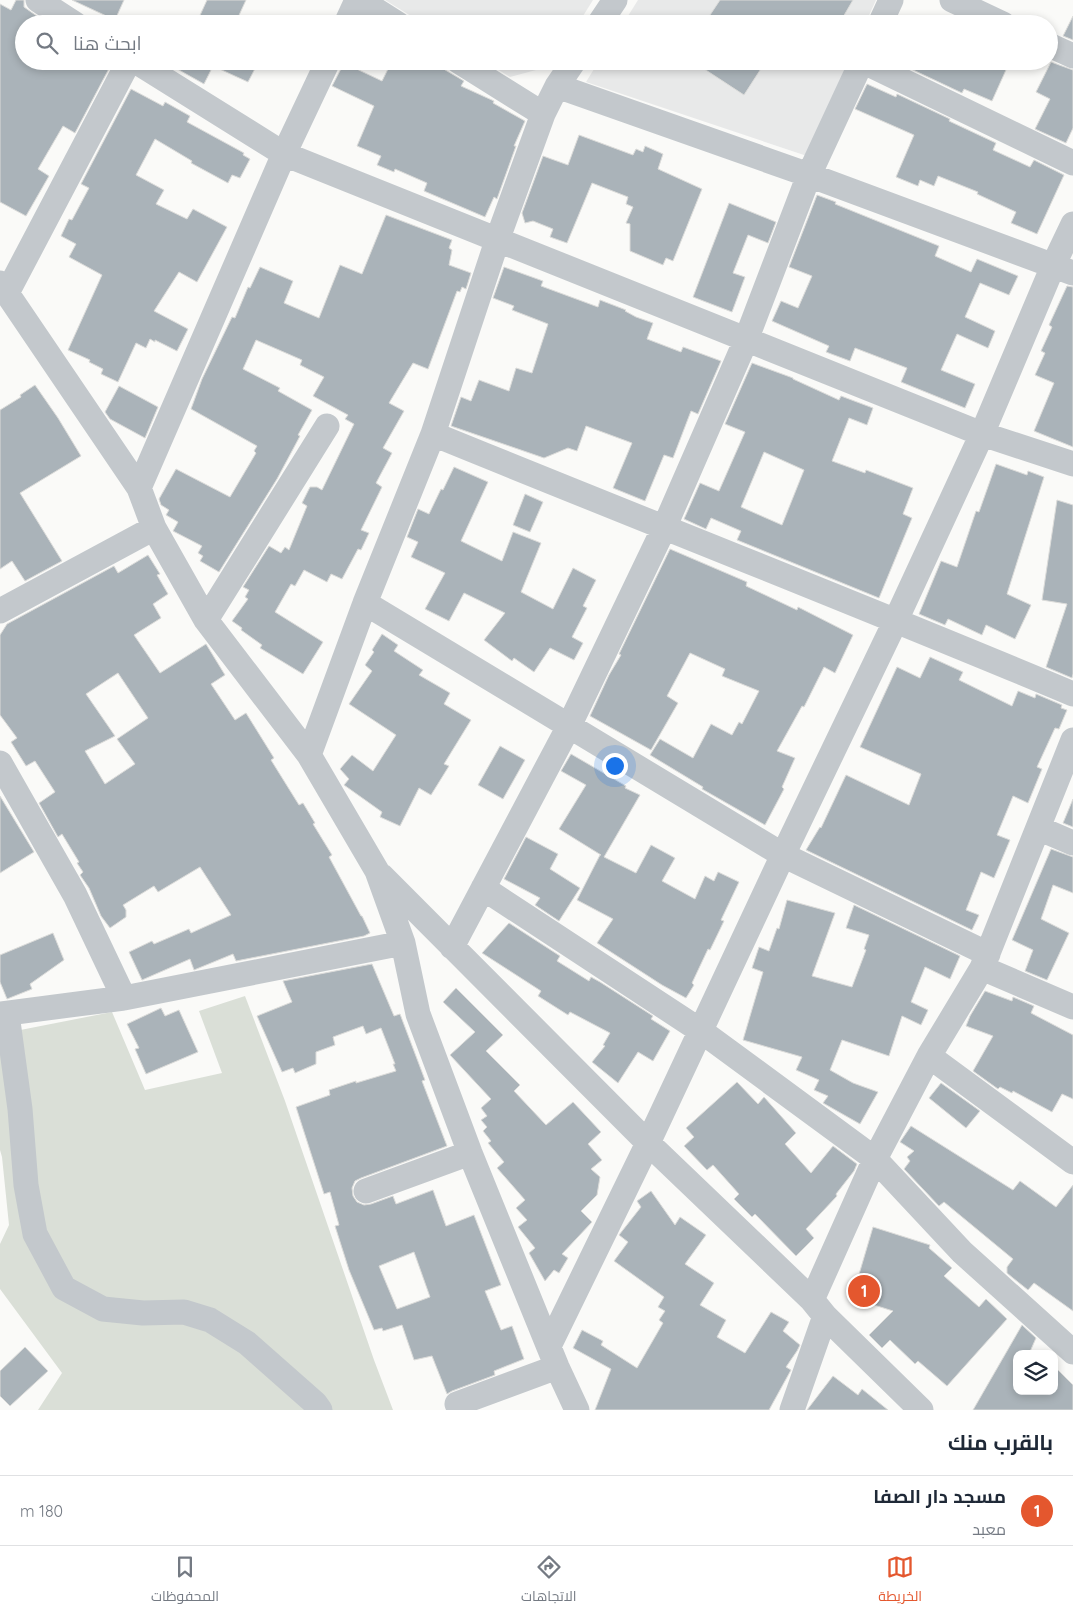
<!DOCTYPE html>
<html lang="ar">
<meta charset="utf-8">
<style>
body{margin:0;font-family:Quicksand,Cairo,sans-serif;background:#f6f6f7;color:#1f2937;direction:rtl}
.controls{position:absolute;right:15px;bottom:15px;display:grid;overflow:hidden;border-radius:10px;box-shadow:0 2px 8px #0003}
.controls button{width:45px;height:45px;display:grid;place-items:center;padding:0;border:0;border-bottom:1px solid #e0e1e3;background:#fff;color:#1f2937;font:25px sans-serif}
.you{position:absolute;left:614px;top:765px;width:18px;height:18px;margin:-12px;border:4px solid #fff;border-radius:50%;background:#1a73e8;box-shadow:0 0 0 8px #1a73e833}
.badge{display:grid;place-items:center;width:32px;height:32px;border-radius:50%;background:#e4572e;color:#fff;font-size:16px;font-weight:700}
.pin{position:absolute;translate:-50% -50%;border:2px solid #fff;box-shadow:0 1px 5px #0006}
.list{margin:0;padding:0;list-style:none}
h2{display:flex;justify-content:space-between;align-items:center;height:65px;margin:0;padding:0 20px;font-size:21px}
h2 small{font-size:16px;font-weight:400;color:#747a83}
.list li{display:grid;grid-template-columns:32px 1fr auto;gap:15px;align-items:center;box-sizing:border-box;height:70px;padding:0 20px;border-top:1px solid #e0e1e3}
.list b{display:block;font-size:19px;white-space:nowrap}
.list p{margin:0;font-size:16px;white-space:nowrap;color:#747a83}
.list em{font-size:16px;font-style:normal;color:#747a83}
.icon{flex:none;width:28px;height:28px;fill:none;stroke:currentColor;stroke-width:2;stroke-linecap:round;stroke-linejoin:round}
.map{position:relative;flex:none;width:1073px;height:1410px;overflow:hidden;direction:ltr}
.search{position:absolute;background:#fff;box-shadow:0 2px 8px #0003;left:15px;right:15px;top:15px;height:55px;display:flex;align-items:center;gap:12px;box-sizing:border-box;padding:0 18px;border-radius:28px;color:#747a83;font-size:19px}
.sheet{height:135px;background:#fff}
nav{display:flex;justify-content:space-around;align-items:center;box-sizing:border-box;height:70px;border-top:1px solid #e0e1e3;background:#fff;font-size:14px;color:#747a83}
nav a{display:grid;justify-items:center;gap:2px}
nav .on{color:#e4572e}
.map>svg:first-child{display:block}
.built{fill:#e8e9e9}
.green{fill:#dadfd7}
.building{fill:#aab3b9;stroke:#dcdcda;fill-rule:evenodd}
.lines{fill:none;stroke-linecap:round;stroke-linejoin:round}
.minor{stroke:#c3c8cc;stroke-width:25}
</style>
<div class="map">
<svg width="1073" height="1410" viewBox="0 0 1073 1410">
<rect width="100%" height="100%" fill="#fafaf8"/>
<path class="built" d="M385 0H593L578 24H424Z
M638 0H876L865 24H623Z
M484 61H554L551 66 510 77Z
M599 61H849L807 156 586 82Z"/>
<path class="green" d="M245 996 285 1101 374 1360 393 1410H38L62 1373 0 1289V1244L9 1225 2 1157 0 1150V1034L112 1012 145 1090 222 1073 199 1011Z"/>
<path class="building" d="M16 0H24V7L48 24H24V61H113L75 133 63 126 38 169 49 176 26 216 0 202V4L11 10Z
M72 0H124L115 20Z
M207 0H246L235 24H196Z
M720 0H853L839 24H704Z
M1073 16V40L1063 36Z
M163 61H259L248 82 213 66 204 84Z
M392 61H430L464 81 461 86 494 101 493 103 525 121 514 146H516L497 199 494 197 485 217 424 191 427 183 395 169 394 172 377 165 381 156 357 146 374 106 332 86 344 63 382 81Z
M692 61H766L744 95Z
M912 61H1010L992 101 964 89 962 93 909 68Z
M1051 62 1073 70V128L1066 143 1035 129 1050 99 1036 92Z
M867 84 896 97 897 94 950 119 949 121 996 143 993 150 1030 167 1034 160 1064 175 1037 234 1011 223 1016 212 977 194 978 192 938 176 934 186 920 180 918 186 896 177 914 135 855 109Z
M131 89 163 106 165 102 190 116 187 122 244 153 243 155 250 159 240 178 232 175 228 183 191 163 192 161 155 139 136 175 164 190 156 204 187 219 193 209 227 227 197 282 179 272 154 311 188 329 177 351 155 340V342L150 339 146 348 136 343 118 382 101 374 103 369 89 362 90 360 68 350 102 275 69 257 76 244 61 236 69 219 72 220 89 188 81 184Z
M579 135 633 155 636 149 643 152 645 146 663 154 658 169 702 189 673 261 666 258 663 265 630 251V224L626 223 633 207 626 204 628 197 592 183 567 243 550 237 553 229 533 221 525 223 522 213 543 156 568 165Z
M817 195 836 202 835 204 939 246 935 256 971 272 977 259 1018 276 1009 295 980 283 965 317 995 331 988 348 957 334 941 370 975 384 965 408 901 382 907 368 855 348 850 361 826 352 829 346 772 321 781 301 798 308 812 276 789 267Z
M729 203 776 222 768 243 748 235 733 273 745 277 732 312 693 297Z
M386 215 452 240 449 248 452 250 449 265 471 273 466 289 462 287 460 292 457 291 428 369 413 363 389 403 404 411 383 448 392 453 376 483 382 487 361 530 369 533 361 550 358 549 342 579 331 574 327 582 304 570 295 586 291 584 275 612 323 642 303 674 260 648 262 645 241 630 242 628 232 621 248 599 245 597 249 590 243 587 269 546 281 553 285 547 289 550 307 506 302 503 310 487H317L322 490 354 424 345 419 348 415 313 396 324 377 300 365 302 360 256 340 243 369 280 388 278 391 312 410 298 435 300 436 277 479 219 572 200 561 203 556 198 553 202 546 173 531 178 522 166 515 169 510 161 505 159 499 176 469 230 497 256 453 254 451 257 446 191 409 202 379 232 317 235 318 248 287 250 288 260 267 293 281 284 303 319 318 340 265 362 274Z
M504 267 543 281 541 286 598 307 600 300 626 310 625 311 636 317 653 323 647 339 681 352 683 347 721 361 698 414 691 411 673 458 664 455 645 501 613 488 632 443 586 426 577 451 568 448 544 458 451 426 461 397 471 401 479 380 509 391 516 368 532 373 548 324 512 310 514 306 493 298Z
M1067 286 1073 287V447L1034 431 1054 383 1035 375 1045 353 1041 351 1052 327 1049 325Z
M752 363 793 378V379L839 400 841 396 873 408 867 425 849 418 832 461 865 473 866 470 913 488 903 514 912 518 879 598 737 540 741 531 711 518 706 529 684 519 700 483 719 491 745 432 725 424ZM764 452 804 470 782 525 741 507Z
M35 385 58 418 81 456 20 493 62 561 25 581 12 561 0 569V410L21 397 20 395Z
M119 386 158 407 145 438 110 419 105 412Z
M996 464 1027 475 1028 471 1044 477 1007 594 1031 605 1015 639 986 625 982 635 948 619 945 625 919 614 941 561 957 567 976 511 979 512Z
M454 467 488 482 461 541 502 561 513 532 541 543 521 592 553 609 573 568 596 580 583 606 587 608 572 637 583 643 574 660 550 648 534 672 514 658 512 661 484 640 505 613 464 593 449 621 425 609 445 573 411 557 418 542 407 537 418 509 429 514 441 489 443 490Z
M525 494 543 502 530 532 513 525Z
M1057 500 1073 505V674L1072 678 1046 667 1067 604 1042 600Z
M670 549 747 582 746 586 797 610 798 607 853 635 835 673 824 667 804 707 802 706 777 751 795 758 782 787 784 789 765 825 702 789 703 787 650 755 660 739 693 758 711 724 732 735 739 722 742 724 759 691 722 676 725 669 690 653 667 696 678 703 651 750 590 716 609 675 621 655 619 654Z
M148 555 160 574 157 575 168 594 153 604 161 618 134 635 160 673 206 644 225 675 211 684 235 720 246 713 274 758 271 760 299 805 303 803 315 823 313 824 332 855 329 857 361 916H362L370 933 364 936 236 961 233 954 194 970 190 959 142 980 129 952 152 941 154 944 189 929 191 933 231 915 200 867 158 892 154 886 123 905 126 910V917L110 928 101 916 89 888 80 875 83 872 77 863 79 862 62 834 58 837 39 803 55 792 35 761 26 766 11 742 17 738 0 715V635L7 624 114 566 118 573ZM118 673 148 718 117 739 135 764 105 784 85 751 115 736 86 694Z
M382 634 398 645 394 651 423 670 419 675 450 693 444 704 471 720 444 764 449 766 431 795 419 788 400 826 380 817 382 812 344 785 349 779 340 769 352 755 373 771 396 735 349 704 372 671 365 665 374 652 372 650Z
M930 657 963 672 959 680 1012 706 1018 691 1035 698 1036 694 1062 705 1061 708 1067 710 1059 729 1055 728 1037 767 1042 769 1028 803 1013 796 997 835 1010 840 994 878 981 872 966 910 979 915 972 930 806 850 820 827 821 828 846 775 909 805 921 774 860 747 897 667 920 678Z
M500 746 525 760 503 799 478 785Z
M571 754 626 786 625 788 640 795 604 857 636 873 651 845 675 858 662 881 695 899 705 876 714 881 718 872 739 882 721 920 724 921 710 950 708 949 692 983 694 985 686 998 662 985 597 943 613 919 577 900 600 855H601L559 829 586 785 561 771Z
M0 796 34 852 0 873Z
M1073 799V827L1063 823Z
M526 837 558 854 550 869 580 888 559 921 535 905 540 898 504 879Z
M1051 849 1073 857V893L1053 885 1041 919 1069 933 1047 980 1025 971 1033 950 1012 940Z
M787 900 835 913 812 976 852 987 866 950 864 949 869 935 846 928 854 905 960 956 950 979 925 967 911 1002 928 1010 921 1025 902 1016 889 1056 842 1040 830 1070 853 1083 878 1092 860 1124 823 1103 828 1096 814 1090 819 1080 796 1070 802 1057 743 1040 763 972 752 968 759 947 769 951 777 928 779 929Z
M509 923 560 956 557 961 589 981 591 977 600 982 653 1016 651 1019 670 1031 653 1061 638 1052 618 1083 592 1062 605 1046 603 1045 610 1033 570 1012 568 1015 538 996 541 991 482 953Z
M53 933 64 960 30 984 32 989 7 999 0 982V955Z
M372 964 394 1016 400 1014 425 1080 422 1081 447 1146 361 1178 355 1181 352 1188 353 1196 357 1202 364 1205 371 1204 393 1196 396 1204 433 1190 446 1226 474 1215 501 1285 485 1291 501 1330 512 1326 524 1359 494 1371 495 1375 452 1391 447 1394 432 1356 414 1360 402 1325 383 1331 382 1328 374 1330 349 1270 335 1226 339 1225 330 1192 324 1194 296 1107 330 1095 329 1090 356 1081V1083L396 1071 393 1064H395L381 1028 366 1034 363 1026 333 1037 335 1045 316 1052V1064L295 1073 293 1068 282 1072 257 1016 292 1002 283 981ZM414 1252 430 1297 397 1309 379 1266Z
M456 988 503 1035 486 1051 520 1085 514 1091 546 1125 573 1102 601 1132 588 1144 602 1160 591 1169 600 1177 597 1195 581 1211 592 1222 562 1254 568 1258 559 1273 554 1270 545 1281 529 1253 535 1248 518 1227 527 1220 516 1208 525 1200 497 1168 504 1162 488 1143 491 1141 483 1131 487 1127 481 1120 487 1116 481 1108 491 1099 450 1055 475 1032 443 1002Z
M985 991 1012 1001 1013 997 1034 1006 1031 1013 1073 1035V1099L1062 1094 1052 1112 1013 1091 1012 1093 1000 1087 998 1089 973 1071 993 1036 966 1026 970 1016Z
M161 1008 165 1016 179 1010 198 1052 146 1074 135 1049 139 1048 127 1024Z
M737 1082 758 1104 764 1097 796 1133 785 1144 811 1173 833 1146 857 1164 854 1171 836 1194 837 1196 806 1229 814 1238 796 1256 755 1214 752 1217 734 1199 739 1194 713 1165 707 1170 684 1146 694 1137 686 1128Z
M941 1083 980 1111 966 1128 929 1098Z
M911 1126 1013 1190 1020 1181 1056 1207 1073 1185V1311L1034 1283 1028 1290 1013 1278 1007 1273V1267L1013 1259 944 1202 939 1206 904 1169 910 1161 907 1157 914 1151 900 1142Z
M651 1191 675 1225 680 1217 706 1235 685 1264 714 1283 700 1305 726 1320 717 1337 745 1353 771 1312 789 1322 783 1331 800 1345 797 1351 786 1367 791 1370 769 1410H595L611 1369 573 1348 582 1330 603 1341 601 1345 637 1368 663 1323 659 1320 665 1311 658 1307 664 1297 614 1261 628 1242 619 1235 641 1207 637 1201Z
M873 1227 930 1245 929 1248 952 1268 944 1276 979 1307 986 1299 1007 1319 947 1386 918 1361 915 1364 890 1340 882 1348 869 1335 893 1311 852 1298Z
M1022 1325 1036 1338 1029 1354H1017V1391H1054V1366L1073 1385V1410H973Z
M25 1347 48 1371 10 1406 0 1396V1371Z
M833 1376 858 1395 862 1389 888 1410H807Z"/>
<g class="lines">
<path class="minor" d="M38 0 75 24
M360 0 398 24
M952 0 1003 24
M346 24 357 0
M599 24 615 0
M880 24 891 0
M1049 45 1073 56
M135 61 284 154 982 434 1073 464
M458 61 543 114
M862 61 1073 163
M557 86 809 175 1073 273
M0 283 139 488 154 528 206 620 309 755 377 871 403 943 418 1014 470 1153 557 1367 577 1410
M7 293 129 61
M433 434C646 521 861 605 1073 694
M139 488 284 154 328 61
M365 603 783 855 988 954
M0 611 154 528
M206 620 327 426
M309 755 365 603 433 434 498 238 543 114 557 86 574 61
M0 763 75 895 124 998
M1038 828 1073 843
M382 876 648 1143 812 1300 825 1316 921 1410
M483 888 701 1031 875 1159 962 1252 1073 1352
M452 947 569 726 664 528 746 340 809 175 862 61
M982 968 1073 1007
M0 1014 124 998 403 943
M7 1014 20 1109 26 1185 35 1234 64 1288 103 1309 143 1313 184 1312 210 1320 247 1343 315 1403 320 1410
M929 1056 1073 1162
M366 1191 470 1153
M812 1300 875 1159 929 1056 982 968 1073 740
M549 1346 648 1143 783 855 896 620 982 434 1053 266 1073 224
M457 1404 557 1367
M792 1410 825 1316"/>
</g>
</svg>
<div class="controls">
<button><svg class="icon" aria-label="layers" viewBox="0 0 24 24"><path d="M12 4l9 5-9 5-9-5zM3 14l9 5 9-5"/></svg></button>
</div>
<div class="you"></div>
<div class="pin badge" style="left:864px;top:1291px">1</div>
<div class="search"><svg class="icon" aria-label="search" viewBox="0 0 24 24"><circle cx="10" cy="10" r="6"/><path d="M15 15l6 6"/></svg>ابحث هنا</div>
</div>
<section class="sheet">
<h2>بالقرب منك<small></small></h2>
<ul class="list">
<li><span class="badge">1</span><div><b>مسجد دار الصفا</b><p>معبد</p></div><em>180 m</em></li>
</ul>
</section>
<nav>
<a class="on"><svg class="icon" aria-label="map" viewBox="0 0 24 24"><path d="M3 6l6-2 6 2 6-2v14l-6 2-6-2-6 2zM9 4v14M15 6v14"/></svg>الخريطة</a>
<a><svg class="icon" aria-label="directions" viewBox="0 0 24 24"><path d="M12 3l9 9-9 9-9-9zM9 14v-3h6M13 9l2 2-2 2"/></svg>الاتجاهات</a>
<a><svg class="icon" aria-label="saved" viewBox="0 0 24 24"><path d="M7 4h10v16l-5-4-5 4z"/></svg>المحفوظات</a>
</nav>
